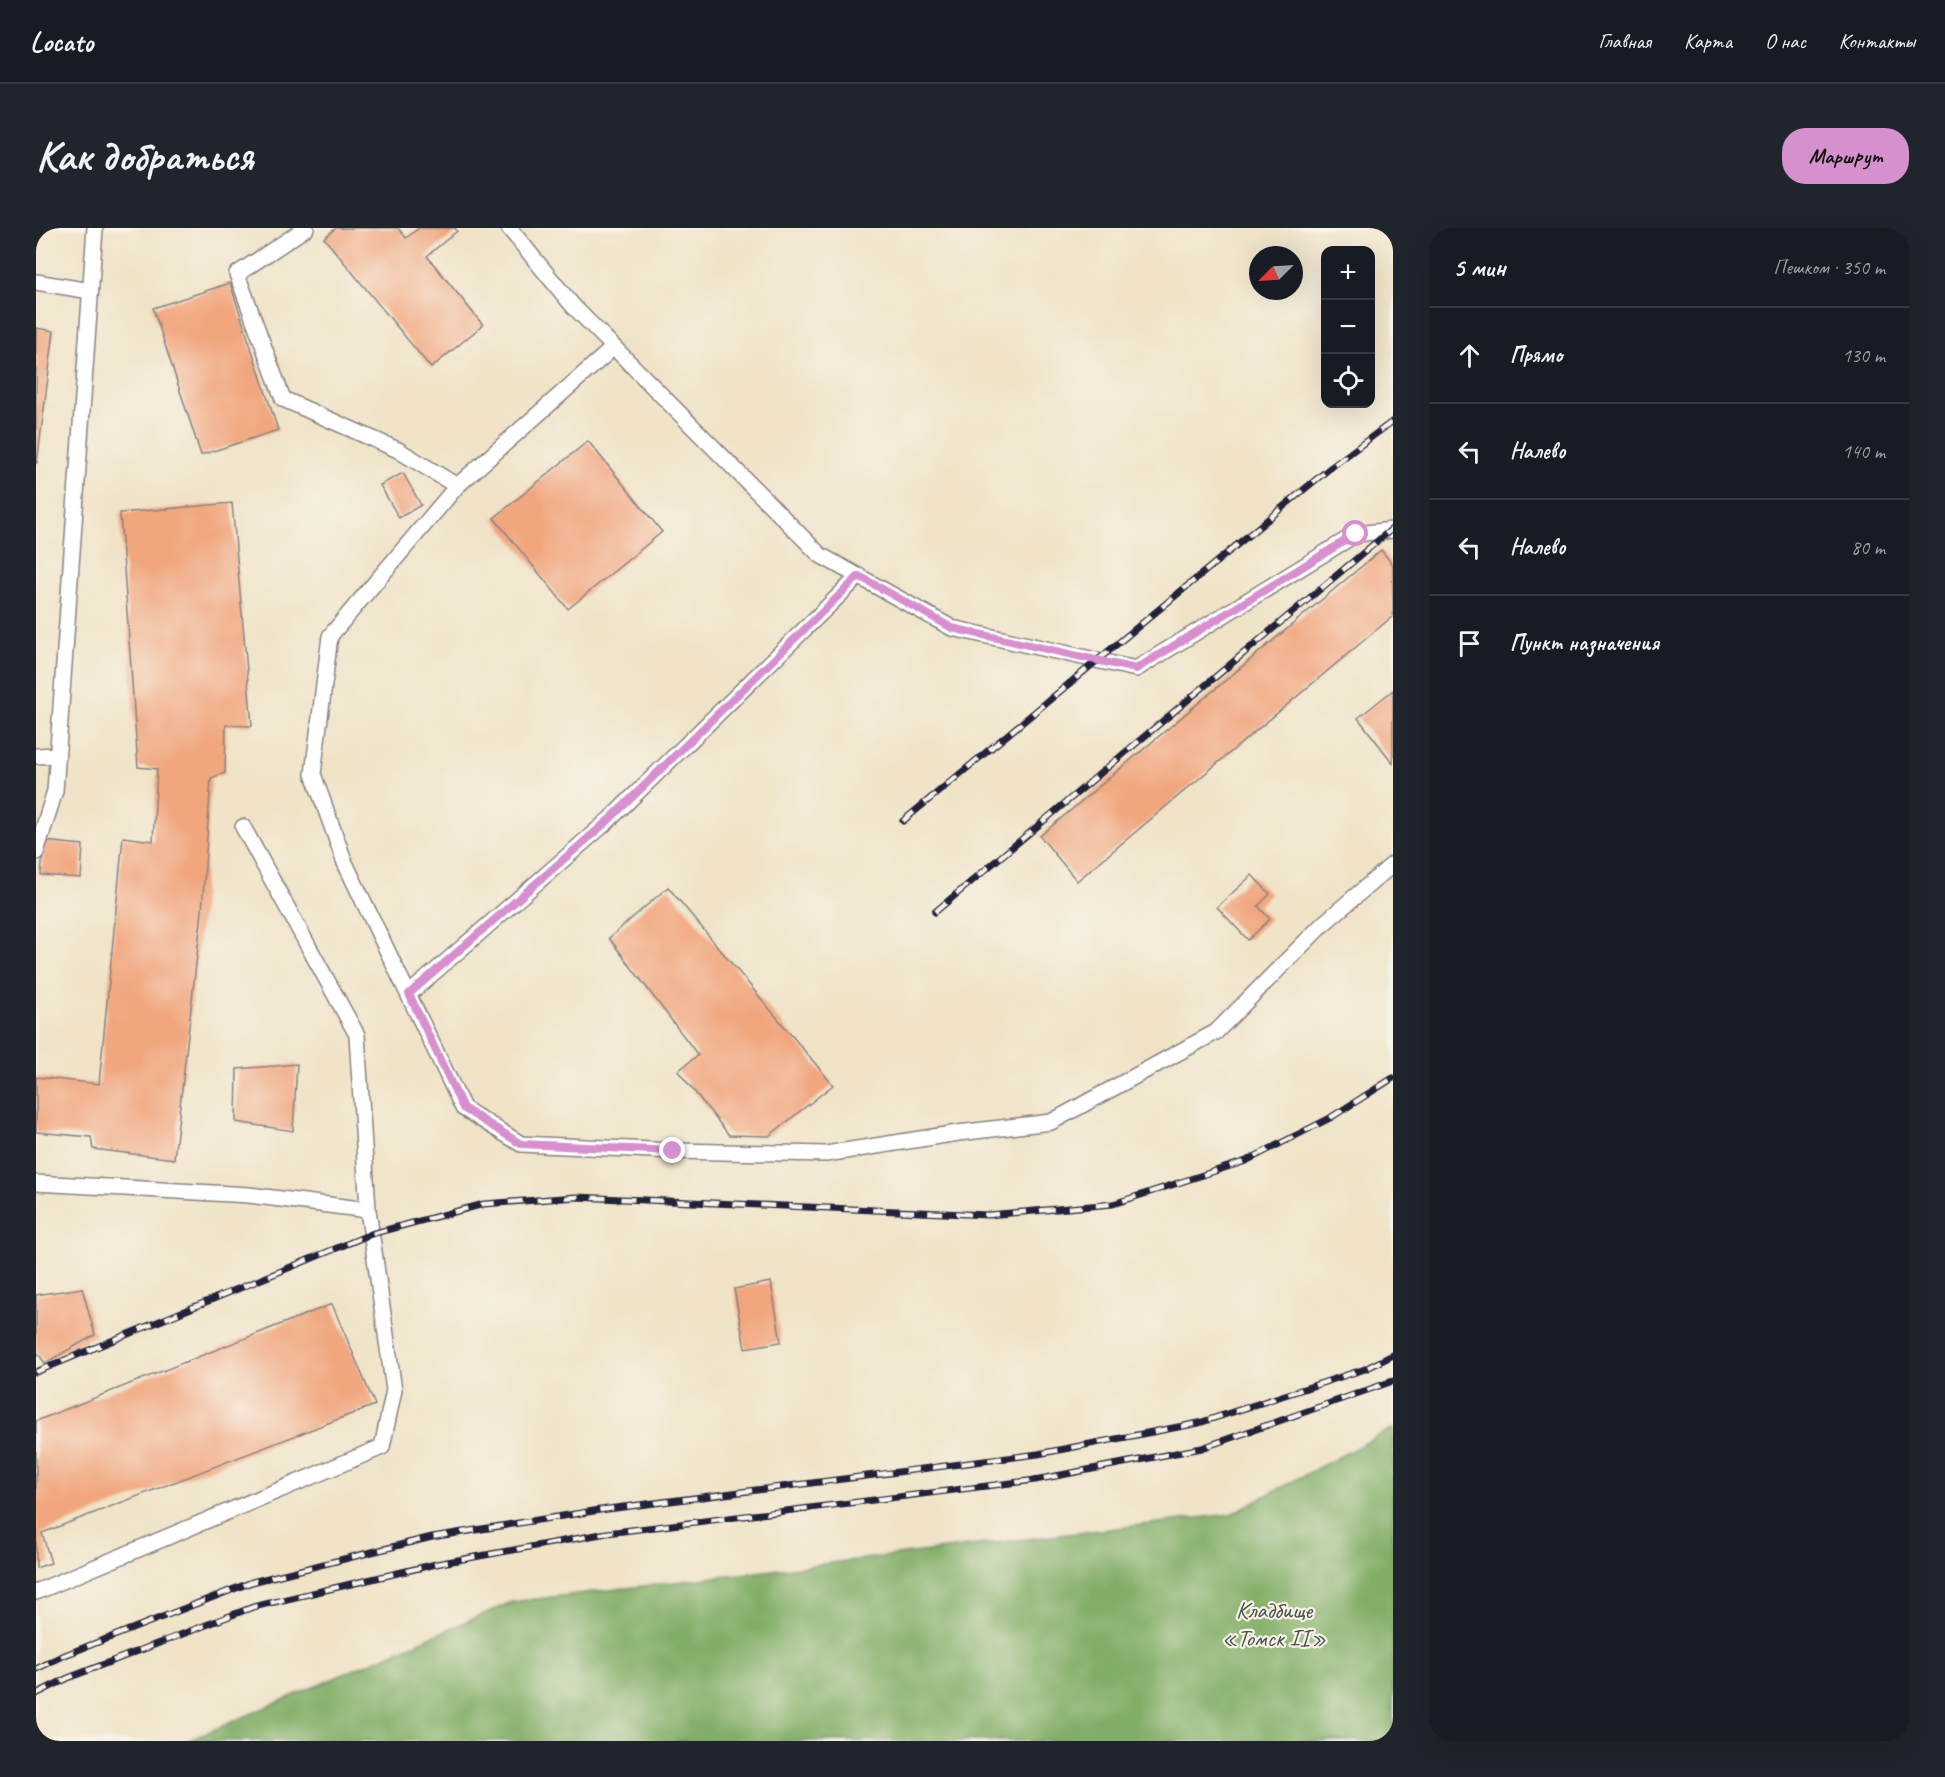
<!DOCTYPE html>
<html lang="ru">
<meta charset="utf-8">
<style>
body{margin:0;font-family:Caveat,sans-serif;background:#20242c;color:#f1f3f6}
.controls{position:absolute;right:18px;top:18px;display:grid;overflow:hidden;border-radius:12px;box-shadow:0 6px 24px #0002}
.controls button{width:54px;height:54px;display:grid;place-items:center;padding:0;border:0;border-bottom:2px solid #363941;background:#171b24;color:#f1f3f6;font:30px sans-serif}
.compass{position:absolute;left:1213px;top:18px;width:54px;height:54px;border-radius:50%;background:#171b24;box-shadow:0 6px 24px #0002;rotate:246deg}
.stop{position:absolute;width:18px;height:18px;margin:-14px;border:4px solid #d690ce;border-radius:50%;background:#fff}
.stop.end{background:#d690ce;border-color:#fff;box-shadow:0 2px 6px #0008}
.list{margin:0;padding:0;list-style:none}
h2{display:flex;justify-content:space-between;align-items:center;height:78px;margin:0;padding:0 24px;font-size:26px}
h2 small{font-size:20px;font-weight:400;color:#9ea1a6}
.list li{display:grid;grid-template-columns:39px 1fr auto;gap:18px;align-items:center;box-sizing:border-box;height:96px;padding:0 24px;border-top:2px solid #363941}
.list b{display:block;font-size:22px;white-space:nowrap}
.list em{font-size:20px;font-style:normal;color:#9ea1a6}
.icon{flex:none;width:33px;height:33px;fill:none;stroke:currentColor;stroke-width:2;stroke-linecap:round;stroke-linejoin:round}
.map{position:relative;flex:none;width:1357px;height:1513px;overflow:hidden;border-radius:24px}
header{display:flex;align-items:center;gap:36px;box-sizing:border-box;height:84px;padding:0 30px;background:#171b24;border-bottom:2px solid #363941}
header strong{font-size:28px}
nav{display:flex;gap:33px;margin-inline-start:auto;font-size:21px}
.intro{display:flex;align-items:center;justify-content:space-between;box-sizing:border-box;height:144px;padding:0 36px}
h1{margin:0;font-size:42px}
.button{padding:15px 27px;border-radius:24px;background:#d690ce;color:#111;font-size:21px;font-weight:700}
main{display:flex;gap:36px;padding:0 36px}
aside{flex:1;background:#171b24;border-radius:24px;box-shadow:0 6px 24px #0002}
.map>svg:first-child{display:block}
.forest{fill:#82ad66;stroke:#526850;stroke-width:1.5}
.building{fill:#f1a67e}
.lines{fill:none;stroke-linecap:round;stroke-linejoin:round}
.lane-casing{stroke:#898281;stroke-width:18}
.lane{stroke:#fff;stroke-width:15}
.rail-casing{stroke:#22223b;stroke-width:7}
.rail{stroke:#f7f3e8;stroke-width:4.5;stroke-dasharray:14;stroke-linecap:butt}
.route{stroke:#d690ce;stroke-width:8}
.labels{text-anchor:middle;stroke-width:4.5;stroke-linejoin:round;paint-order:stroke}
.park-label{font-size:24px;fill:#49544c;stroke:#f7f3e8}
</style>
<header>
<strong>Locato</strong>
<nav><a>Главная</a><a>Карта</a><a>О нас</a><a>Контакты</a></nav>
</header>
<div class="intro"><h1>Как добраться</h1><a class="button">Маршрут</a></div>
<main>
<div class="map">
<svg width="1357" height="1513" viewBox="0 0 1357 1513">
<rect width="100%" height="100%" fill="#f7f3e8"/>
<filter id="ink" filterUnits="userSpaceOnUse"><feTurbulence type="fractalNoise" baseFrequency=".0167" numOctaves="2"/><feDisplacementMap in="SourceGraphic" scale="12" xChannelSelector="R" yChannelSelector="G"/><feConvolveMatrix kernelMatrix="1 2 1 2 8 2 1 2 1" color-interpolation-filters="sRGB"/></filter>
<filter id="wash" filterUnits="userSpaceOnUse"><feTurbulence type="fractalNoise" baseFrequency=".008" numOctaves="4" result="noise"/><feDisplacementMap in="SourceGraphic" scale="24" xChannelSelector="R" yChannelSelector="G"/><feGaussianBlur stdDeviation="1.35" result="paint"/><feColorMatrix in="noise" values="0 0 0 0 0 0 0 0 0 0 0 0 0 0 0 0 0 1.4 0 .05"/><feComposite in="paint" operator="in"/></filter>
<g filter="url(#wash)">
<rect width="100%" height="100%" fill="#f0e3c7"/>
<path class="forest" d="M1357 1200V1513H151L476 1374 1195 1286Z"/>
<g id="blocks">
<path class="building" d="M300 0H362L370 10 383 0H419L421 3 391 28 447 97 395 140 288 10Z
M194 55 242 202 165 227 117 80Z
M0 100 18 103 1 235H0Z
M552 213 626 304 532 381 458 290Z
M367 245 385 277 363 290 344 257Z
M196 275 216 498 190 497 189 545 175 550 166 683 138 931 57 921 55 909 0 904V849L63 856 87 609 117 613 121 541 102 539 84 285Z
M1345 322 1357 337V388L1041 653 1004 608Z
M1357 462V535L1322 490Z
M8 613 47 617 45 650 5 647Z
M1216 647 1234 666 1222 678 1234 691 1212 712 1181 679Z
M632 659 797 857 733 908 693 907 642 843 662 827 573 710Z
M261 836 257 903 200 894 201 841Z
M735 1054 745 1114 709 1120 698 1061Z
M46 1060 59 1107 9 1135 0 1123V1067Z
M296 1076 339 1177 6 1305 15 1335 0 1340V1193Z"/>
</g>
</g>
<g filter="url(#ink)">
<use href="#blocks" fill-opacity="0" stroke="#898281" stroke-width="1.5"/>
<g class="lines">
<defs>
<path id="lane" d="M270 0 201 46 247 171 362 222 421 258
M473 0 537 78 784 327 916 400 1100 441 1320 306 1357 302
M0 54 54 63
M578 119 421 258 294 408 277 546 309 635 427 880 485 916 637 923 790 926 922 905 1015 894 1180 804 1287 696 1357 636
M0 528 21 527
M0 624 19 563 59 0
M373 766 574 591 823 348
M0 955 213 967 332 982
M0 1364 346 1219 358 1162 332 982 321 807 207 599"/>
</defs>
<use href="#lane" class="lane-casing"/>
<use href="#lane" class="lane"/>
<defs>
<path id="rail" d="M867 593 1294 240 1357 193
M899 684 1357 300
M0 1144 335 1006 448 976 540 969 952 987 1077 976 1210 933 1294 890 1357 850
M0 1441 29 1427 216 1354 396 1309 564 1282 1002 1226 1163 1195 1329 1141 1357 1127
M0 1466 32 1450 217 1379 400 1336 571 1305 999 1252 1166 1220 1357 1153"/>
</defs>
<use href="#rail" class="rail-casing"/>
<use href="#rail" class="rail"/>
</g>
</g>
<g class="lines" filter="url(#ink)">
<path class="route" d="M637 923 485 916 427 880 373 766 574 591 823 348 916 400 1100 441 1320 306"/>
</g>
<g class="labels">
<g class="park-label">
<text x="1238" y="1390">Кладбище<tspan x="1238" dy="28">«Томск II»</tspan></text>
</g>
</g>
</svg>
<div class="controls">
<button>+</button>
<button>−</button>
<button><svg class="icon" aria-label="locate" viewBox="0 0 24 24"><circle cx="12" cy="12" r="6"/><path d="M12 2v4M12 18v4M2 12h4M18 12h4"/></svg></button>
</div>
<svg class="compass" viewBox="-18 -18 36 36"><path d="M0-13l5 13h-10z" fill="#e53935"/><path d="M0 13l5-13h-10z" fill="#9ea1a6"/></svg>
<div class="stop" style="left:1320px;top:306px"></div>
<div class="stop end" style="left:637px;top:923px"></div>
</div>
<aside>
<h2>5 мин<small>Пешком · 350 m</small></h2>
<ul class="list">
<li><svg class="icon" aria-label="ahead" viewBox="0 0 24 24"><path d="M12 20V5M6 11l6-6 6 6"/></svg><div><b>Прямо</b></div><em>130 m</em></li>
<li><svg class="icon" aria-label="left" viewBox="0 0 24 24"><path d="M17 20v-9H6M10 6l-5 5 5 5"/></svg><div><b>Налево</b></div><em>140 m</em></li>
<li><svg class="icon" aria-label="left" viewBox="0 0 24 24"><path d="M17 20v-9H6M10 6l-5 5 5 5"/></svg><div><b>Налево</b></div><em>80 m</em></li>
<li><svg class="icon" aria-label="arrive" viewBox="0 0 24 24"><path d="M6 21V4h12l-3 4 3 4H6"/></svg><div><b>Пункт назначения</b></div></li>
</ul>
</aside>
</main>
